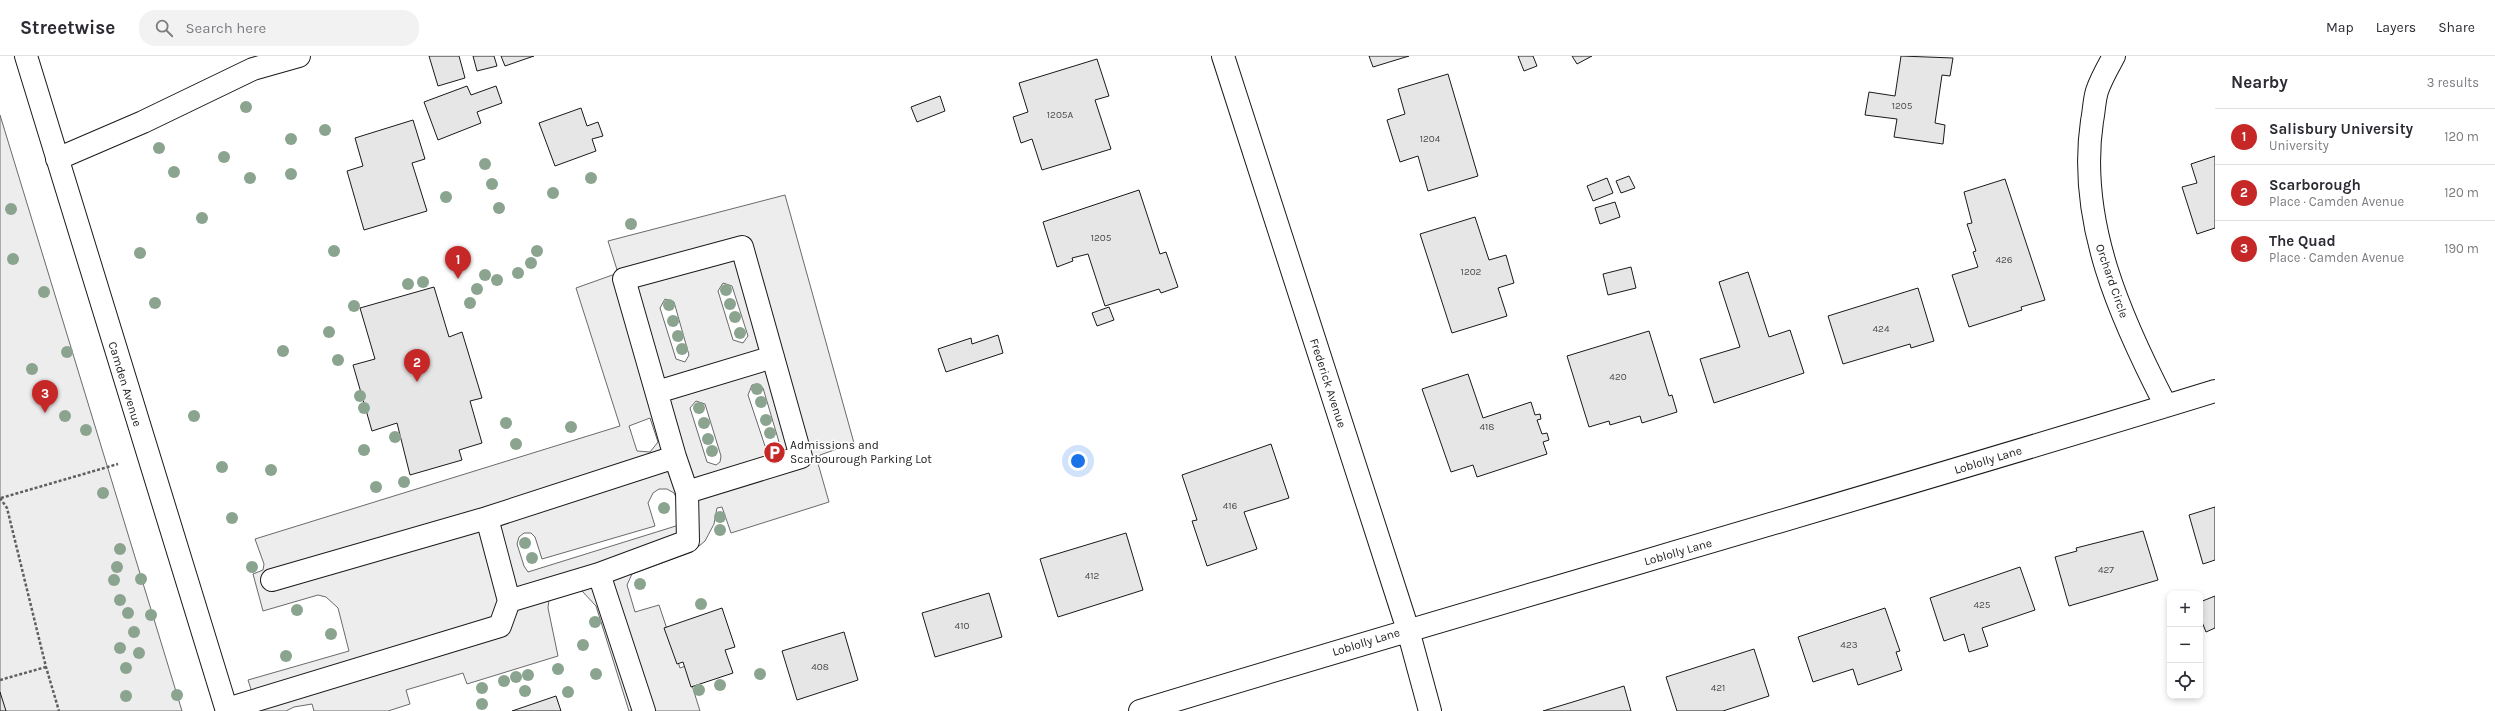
<!DOCTYPE html>
<meta charset="utf-8">
<style>
body{margin:0;font-family:Karla,sans-serif;background:#f2f2f3;color:#2b2b33}
.controls{position:absolute;right:12px;bottom:12px;display:grid;overflow:hidden;border-radius:8px;box-shadow:0 2px 6px #0003}
.controls button{width:36px;height:36px;display:grid;place-items:center;padding:0;border:0;border-bottom:1px solid #e1e1e2;background:#fff;color:#2b2b33;font:20px sans-serif}
.you{position:absolute;left:1078px;top:405px;width:14px;height:14px;margin:-10px;border:3px solid #fff;border-radius:50%;background:#1a73e8;box-shadow:0 0 0 6px #1a73e833}
.badge{display:grid;place-items:center;width:26px;height:26px;border-radius:50%;background:#c62828;color:#fff;font-size:13px;font-weight:700}
.pin{position:absolute;translate:-50% -33px;filter:drop-shadow(0 1px 2px #0008)}
.pin::after{content:'';position:absolute;top:21px;width:14px;height:12px;background:inherit;clip-path:polygon(0 0,100% 0,50% 100%)}
.list{margin:0;padding:0;list-style:none}
h2{display:flex;justify-content:space-between;align-items:center;height:52px;margin:0;padding:0 16px;font-size:17px}
h2 small{font-size:13px;font-weight:400;color:#7c7c81}
.list li{display:grid;grid-template-columns:26px 1fr auto;gap:12px;align-items:center;box-sizing:border-box;height:56px;padding:0 16px;border-top:1px solid #e1e1e2}
.list b{display:block;font-size:15px;white-space:nowrap}
.list p{margin:0;font-size:13px;white-space:nowrap;color:#7c7c81}
.list em{font-size:13px;font-style:normal;color:#7c7c81}
.icon{flex:none;width:22px;height:22px;fill:none;stroke:currentColor;stroke-width:2;stroke-linecap:round;stroke-linejoin:round}
.map{position:relative;flex:none;width:2215px;height:655px;overflow:hidden}
header{display:flex;align-items:center;gap:24px;box-sizing:border-box;height:56px;padding:0 20px;background:#fff;border-bottom:1px solid #e1e1e2}
header strong{font-size:19px}
nav{display:flex;gap:22px;margin-inline-start:auto;font-size:14px}
.search{width:280px;height:36px;background:#f2f2f3;display:flex;align-items:center;gap:10px;box-sizing:border-box;padding:0 14px;border-radius:16px;color:#7c7c81;font-size:15px}
main{display:flex}
aside{flex:1;background:#fff}
.map>svg:first-child{display:block}
.built{fill:#ededed;stroke:#6a6a6a;fill-rule:evenodd}
.building{fill:#e6e6e6;stroke:#1a1a1a}
.lines{fill:none;stroke-linecap:round;stroke-linejoin:round}
.minor-casing{stroke:#1a1a1a;stroke-width:24}
.path{stroke:#5f5f5f;stroke-width:2.5;stroke-dasharray:3 2;stroke-linecap:butt}
.minor{stroke:#fff;stroke-width:22}
.tree{fill:#8aa48f}
.labels{text-anchor:middle;stroke-width:3;stroke-linejoin:round;paint-order:stroke}
.number-label{font-size:10px;fill:#4d4d4d}
.street-label{font-size:12px;fill:#1a1a1a;stroke:#fff}
.poi-label{font-size:12px;fill:#1a1a1a;stroke:#fff;text-anchor:start}
</style>
<header>
<strong>Streetwise</strong>
<div class="search"><svg class="icon" aria-label="search" viewBox="0 0 24 24"><circle cx="10" cy="10" r="6"/><path d="M15 15l6 6"/></svg>Search here</div>
<nav><a>Map</a><a>Layers</a><a>Share</a></nav>
</header>
<main>
<div class="map">
<svg width="2215" height="655" viewBox="0 0 2215 655">
<rect width="100%" height="100%" fill="#fff"/>
<path class="built" d="M0 59 182 655H0Z
M785 139 854 387 820 399 817 404 829 446 731 477 722 451 717 452 714 468 705 485 692 496 632 518 627 529 635 556 659 549 680 612 686 610 700 655H629L596 550 582 535 572 536 549 544 548 552 558 600 467 628 463 617 406 634 410 648 388 655H314L312 648 294 651 286 655H258L248 624 349 595 338 552 326 541 318 539 263 555 253 518 263 514 264 508 255 483 620 370 576 232 618 217 608 185ZM723 227 732 230 748 280 743 287 733 284 718 235ZM665 243 674 246 689 299 685 306 676 303 660 252ZM757 328 763 332 779 386 775 392 770 393 765 390 748 339 752 329ZM696 345 705 348 721 400 720 406 716 409 707 406 690 352ZM650 362 658 386 650 396 637 395 629 370ZM659 433H667L674 437 679 447V469L528 516 524 510 517 488 519 481 524 477H531L535 481 542 503 655 470 648 447 653 437Z"/>
<path class="building" d="M429 0H459L465 22 438 30Z
M473 0H494L497 10 477 15Z
M501 0H534L505 10Z
M1369 0H1409L1373 11Z
M1518 0H1533L1537 10 1524 15Z
M1572 0H1592L1577 8Z
M1901 0 1953 2 1950 20 1942 19 1935 67 1945 69 1943 88 1894 81 1897 63 1865 59 1869 36 1895 40Z
M1097 3 1109 40 1095 44 1111 93 1042 114 1032 83 1021 87 1013 61 1028 56 1019 27Z
M1448 18 1478 120 1428 135 1418 100 1400 106 1387 64 1405 58 1398 33Z
M467 30 471 39 496 30 502 47 477 56 481 67 438 84 424 46Z
M940 40 945 55 917 66 911 51Z
M581 52 587 70 598 66 603 80 592 83 596 95 555 110 539 67Z
M413 64 425 103 412 107 427 155 364 174 347 115 363 110 355 82Z
M2215 100V172L2197 178 2182 131 2197 127 2191 108Z
M1629 120 1635 132 1621 137 1616 125Z
M1607 122 1613 137 1593 145 1587 130Z
M2005 123 2045 244 2021 251 2022 254 1969 271 1952 219 1978 211 1973 196 1976 195 1967 168 1972 167 1964 136Z
M1139 134 1160 198 1166 196 1178 231 1161 237 1159 233 1105 250 1088 198 1072 202 1073 205 1057 211 1043 166Z
M1615 146 1620 161 1600 168 1595 152Z
M1475 161 1489 204 1506 199 1514 227 1498 232 1507 260 1452 277 1420 178Z
M1631 211 1636 232 1608 239 1603 218Z
M1748 216 1769 281 1790 274 1804 317 1714 347 1700 303 1740 291 1719 226Z
M434 231 449 281 462 276 482 342 470 345 482 387 459 394 462 404 410 419 397 367 372 375 353 309 375 303 360 252Z
M1918 232 1934 285 1911 292 1910 288 1843 308 1828 260Z
M1109 251 1114 264 1097 270 1092 257Z
M1649 275 1669 340 1672 339 1677 356 1642 367 1640 360 1610 369 1609 365 1589 371 1567 300Z
M998 279 1003 297 946 316 938 293 971 282 972 288Z
M1468 318 1483 362 1531 346 1535 359 1540 358 1541 363 1537 364 1542 378 1547 377 1549 384 1543 386 1547 398 1477 421 1473 409 1451 416 1422 333Z
M1271 388 1289 442 1244 456 1257 493 1207 510 1192 465 1197 464 1182 419Z
M2215 451V504L2203 508 2189 459Z
M2143 475 2158 524 2069 550 2055 501 2077 495 2076 492Z
M1126 477 1143 534 1058 561 1040 503Z
M2020 511 2035 554 1982 572 1988 590 1969 596 1964 578 1944 585 1930 542Z
M989 537 1002 581 935 601 922 557Z
M2215 540V572L2206 576 2200 561V546Z
M722 552 735 591 725 594 733 617 691 631 683 606 677 608 664 572Z
M1885 552 1900 595 1896 596 1902 614 1858 629 1853 613 1813 626 1798 581Z
M844 576 858 624 797 644 782 595Z
M1754 593 1769 640 1723 655H1677L1666 621Z
M1624 630 1631 655H1543L1576 645Z
M0 636 6 655H0Z
M556 640 561 655H512Z"/>
<g class="lines">
<defs>
<path id="minor" d="M26 0 227 655
M1223 0 1408 574 1430 655
M2114 0C2108 11 2101 23 2097 35 2094 45 2094 56 2092 65 2077 166 2121 263 2166 350
M57 103 143 66 253 13 299 0
M742 191 801 401 687 436 688 485 599 518 509 545 487 462 675 401 624 223Z
M657 336 773 301
M675 401 687 436
M599 518 644 655
M272 524 487 462
M227 653 500 570 509 545
M1140 655C1498 546 1858 445 2215 335"/>
</defs>
<use href="#minor" class="minor-casing"/>
<path class="path" d="M0 442 7 452 46 611 59 655
M1 442 118 408
M0 624 46 611"/>
<use href="#minor" class="minor"/>
</g>
<g class="tree">
<circle cx="246" cy="51" r="6"/>
<circle cx="325" cy="74" r="6"/>
<circle cx="291" cy="83" r="6"/>
<circle cx="159" cy="92" r="6"/>
<circle cx="224" cy="101" r="6"/>
<circle cx="485" cy="108" r="6"/>
<circle cx="174" cy="116" r="6"/>
<circle cx="291" cy="118" r="6"/>
<circle cx="250" cy="122" r="6"/>
<circle cx="591" cy="122" r="6"/>
<circle cx="492" cy="128" r="6"/>
<circle cx="553" cy="137" r="6"/>
<circle cx="446" cy="141" r="6"/>
<circle cx="499" cy="152" r="6"/>
<circle cx="11" cy="153" r="6"/>
<circle cx="202" cy="162" r="6"/>
<circle cx="631" cy="168" r="6"/>
<circle cx="334" cy="195" r="6"/>
<circle cx="537" cy="195" r="6"/>
<circle cx="140" cy="197" r="6"/>
<circle cx="13" cy="203" r="6"/>
<circle cx="531" cy="207" r="6"/>
<circle cx="518" cy="217" r="6"/>
<circle cx="485" cy="219" r="6"/>
<circle cx="497" cy="224" r="6"/>
<circle cx="423" cy="226" r="6"/>
<circle cx="408" cy="228" r="6"/>
<circle cx="477" cy="233" r="6"/>
<circle cx="726" cy="234" r="6"/>
<circle cx="44" cy="236" r="6"/>
<circle cx="155" cy="247" r="6"/>
<circle cx="470" cy="247" r="6"/>
<circle cx="730" cy="248" r="6"/>
<circle cx="669" cy="249" r="6"/>
<circle cx="354" cy="250" r="6"/>
<circle cx="735" cy="261" r="6"/>
<circle cx="673" cy="265" r="6"/>
<circle cx="329" cy="276" r="6"/>
<circle cx="740" cy="277" r="6"/>
<circle cx="678" cy="280" r="6"/>
<circle cx="682" cy="293" r="6"/>
<circle cx="283" cy="295" r="6"/>
<circle cx="67" cy="296" r="6"/>
<circle cx="338" cy="304" r="6"/>
<circle cx="32" cy="313" r="6"/>
<circle cx="757" cy="333" r="6"/>
<circle cx="360" cy="340" r="6"/>
<circle cx="761" cy="346" r="6"/>
<circle cx="364" cy="352" r="6"/>
<circle cx="699" cy="352" r="6"/>
<circle cx="65" cy="360" r="6"/>
<circle cx="194" cy="360" r="6"/>
<circle cx="766" cy="364" r="6"/>
<circle cx="506" cy="367" r="6"/>
<circle cx="704" cy="367" r="6"/>
<circle cx="571" cy="371" r="6"/>
<circle cx="86" cy="374" r="6"/>
<circle cx="770" cy="377" r="6"/>
<circle cx="395" cy="381" r="6"/>
<circle cx="708" cy="383" r="6"/>
<circle cx="516" cy="388" r="6"/>
<circle cx="364" cy="394" r="6"/>
<circle cx="712" cy="395" r="6"/>
<circle cx="222" cy="411" r="6"/>
<circle cx="271" cy="414" r="6"/>
<circle cx="404" cy="426" r="6"/>
<circle cx="376" cy="431" r="6"/>
<circle cx="103" cy="437" r="6"/>
<circle cx="664" cy="452" r="6"/>
<circle cx="720" cy="461" r="6"/>
<circle cx="232" cy="462" r="6"/>
<circle cx="720" cy="474" r="6"/>
<circle cx="525" cy="487" r="6"/>
<circle cx="120" cy="493" r="6"/>
<circle cx="532" cy="502" r="6"/>
<circle cx="117" cy="511" r="6"/>
<circle cx="252" cy="511" r="6"/>
<circle cx="141" cy="523" r="6"/>
<circle cx="114" cy="524" r="6"/>
<circle cx="640" cy="528" r="6"/>
<circle cx="120" cy="544" r="6"/>
<circle cx="701" cy="548" r="6"/>
<circle cx="297" cy="554" r="6"/>
<circle cx="128" cy="557" r="6"/>
<circle cx="151" cy="559" r="6"/>
<circle cx="595" cy="566" r="6"/>
<circle cx="134" cy="576" r="6"/>
<circle cx="331" cy="578" r="6"/>
<circle cx="583" cy="589" r="6"/>
<circle cx="120" cy="592" r="6"/>
<circle cx="139" cy="597" r="6"/>
<circle cx="286" cy="600" r="6"/>
<circle cx="126" cy="612" r="6"/>
<circle cx="558" cy="613" r="6"/>
<circle cx="596" cy="618" r="6"/>
<circle cx="760" cy="618" r="6"/>
<circle cx="528" cy="619" r="6"/>
<circle cx="516" cy="621" r="6"/>
<circle cx="504" cy="625" r="6"/>
<circle cx="720" cy="629" r="6"/>
<circle cx="482" cy="632" r="6"/>
<circle cx="699" cy="634" r="6"/>
<circle cx="525" cy="635" r="6"/>
<circle cx="568" cy="636" r="6"/>
<circle cx="177" cy="639" r="6"/>
<circle cx="126" cy="640" r="6"/>
<circle cx="482" cy="648" r="6"/>
</g>
<defs>
<symbol id="parking-disc" viewBox="-11 -11 22 22"><circle r="9.5" fill="#c62828" stroke="#fff"/><path d="M-3.5-5.5H1a3.5 3.5 0 0 1 0 7H-1V5.5H-3.5ZM-1-3.4V-.6H.8a1.4 1.4 0 0 0 0-2.8Z" fill="#fff"/></symbol>
</defs>
<g fill-rule="evenodd">
<use href="#parking-disc" x="762" y="384" width="25" height="25"/>
</g>
<g class="labels">
<g class="number-label">
<text x="1902" y="53">1205</text>
<text x="1060" y="62">1205A</text>
<text x="1430" y="86">1204</text>
<text x="1101" y="185">1205</text>
<text x="2004" y="207">426</text>
<text x="1471" y="219">1202</text>
<text x="1881" y="276">424</text>
<text x="1618" y="324">420</text>
<text x="1487" y="374">418</text>
<text x="1230" y="453">416</text>
<text x="2106" y="517">427</text>
<text x="1092" y="523">412</text>
<text x="1982" y="552">425</text>
<text x="962" y="573">410</text>
<text x="1849" y="592">423</text>
<text x="820" y="614">408</text>
<text x="1718" y="635">421</text>
</g>
<g class="street-label">
<text transform="translate(2112 225) rotate(71)" y="4">Orchard Circle</text>
<text transform="translate(1328 327) rotate(72)" y="4">Frederick Avenue</text>
<text transform="translate(125 328) rotate(73)" y="4">Camden Avenue</text>
<text transform="translate(1988 404) rotate(-17)" y="4">Loblolly Lane</text>
<text transform="translate(1678 496) rotate(-16)" y="4">Loblolly Lane</text>
<text transform="translate(1366 586) rotate(-17)" y="4">Loblolly Lane</text>
</g>
<g class="poi-label">
<text x="790" y="393">Admissions and<tspan x="790" dy="14">Scarbourough Parking Lot</tspan></text>
</g>
</g>
</svg>
<div class="controls">
<button>+</button>
<button>−</button>
<button><svg class="icon" aria-label="locate" viewBox="0 0 24 24"><circle cx="12" cy="12" r="6"/><path d="M12 2v4M12 18v4M2 12h4M18 12h4"/></svg></button>
</div>
<div class="you"></div>
<div class="pin badge" style="left:458px;top:223px">1</div>
<div class="pin badge" style="left:417px;top:326px">2</div>
<div class="pin badge" style="left:45px;top:357px">3</div>
</div>
<aside>
<h2>Nearby<small>3 results</small></h2>
<ul class="list">
<li><span class="badge">1</span><div><b>Salisbury University</b><p>University</p></div><em>120 m</em></li>
<li><span class="badge">2</span><div><b>Scarborough</b><p>Place · Camden Avenue</p></div><em>120 m</em></li>
<li><span class="badge">3</span><div><b>The Quad</b><p>Place · Camden Avenue</p></div><em>190 m</em></li>
</ul>
</aside>
</main>
